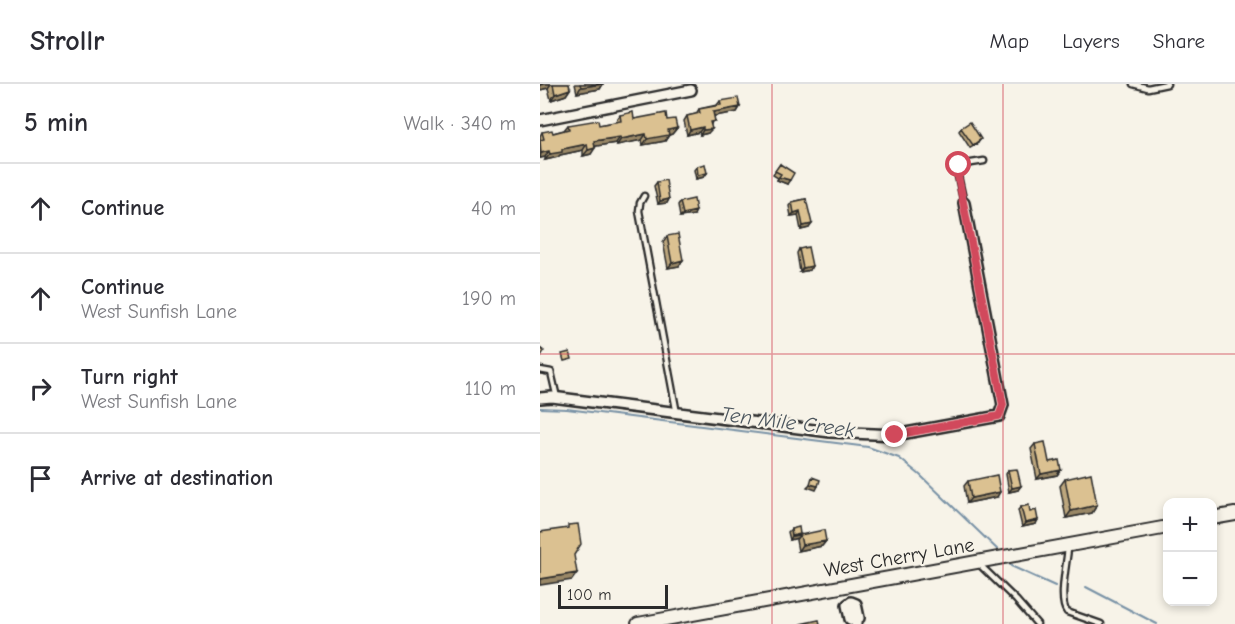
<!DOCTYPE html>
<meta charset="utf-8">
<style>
body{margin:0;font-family:"Comic Neue",sans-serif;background:#f2f2f3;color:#2b2b33}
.controls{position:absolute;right:18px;bottom:18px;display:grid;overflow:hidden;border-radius:12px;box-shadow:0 3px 9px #0003}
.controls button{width:54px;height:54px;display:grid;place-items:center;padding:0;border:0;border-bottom:2px solid #e1e1e2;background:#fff;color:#2b2b33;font:30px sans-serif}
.scale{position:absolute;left:18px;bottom:15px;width:110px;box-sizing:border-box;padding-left:6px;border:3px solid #2b2b2b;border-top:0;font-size:16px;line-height:21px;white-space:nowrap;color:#2b2b2b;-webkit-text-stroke:4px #f7f3e8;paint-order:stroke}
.stop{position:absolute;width:18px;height:18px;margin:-14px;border:4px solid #d1495b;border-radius:50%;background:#fff}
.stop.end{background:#d1495b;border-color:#fff;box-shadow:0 2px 6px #0008}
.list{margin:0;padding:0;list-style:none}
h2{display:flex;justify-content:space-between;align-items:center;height:78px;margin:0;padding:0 24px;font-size:26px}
h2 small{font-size:20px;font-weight:400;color:#7c7c81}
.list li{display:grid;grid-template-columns:39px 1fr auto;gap:18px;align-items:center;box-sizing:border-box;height:90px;padding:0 24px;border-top:2px solid #e1e1e2}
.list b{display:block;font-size:22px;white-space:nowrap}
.list p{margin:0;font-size:20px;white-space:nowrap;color:#7c7c81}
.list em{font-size:20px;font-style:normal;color:#7c7c81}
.icon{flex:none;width:33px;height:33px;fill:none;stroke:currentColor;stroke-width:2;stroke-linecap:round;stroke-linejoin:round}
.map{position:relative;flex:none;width:695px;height:540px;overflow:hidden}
header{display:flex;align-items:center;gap:36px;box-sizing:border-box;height:84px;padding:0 30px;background:#fff;border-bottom:2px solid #e1e1e2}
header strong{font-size:28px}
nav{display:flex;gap:33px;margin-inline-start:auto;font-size:21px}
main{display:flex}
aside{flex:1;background:#fff}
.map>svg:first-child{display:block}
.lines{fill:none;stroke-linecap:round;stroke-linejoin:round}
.stream{stroke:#7992a6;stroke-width:2}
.lane-casing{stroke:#2b2b2b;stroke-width:9}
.street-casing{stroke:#2b2b2b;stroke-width:14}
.secondary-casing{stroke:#2b2b2b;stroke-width:16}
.lane{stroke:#f7f3e8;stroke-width:4.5}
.street{stroke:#f7f3e8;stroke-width:9}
.secondary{stroke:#f7f3e8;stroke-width:12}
.wall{fill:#bca67d;stroke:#2b2b2b;stroke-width:1.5}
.shaded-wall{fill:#998766;stroke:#2b2b2b;stroke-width:1.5}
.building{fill:#dbc191;stroke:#2b2b2b;stroke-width:1.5}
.route{stroke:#d1495b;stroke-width:8}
.grid{fill:none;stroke:#d1495b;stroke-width:1.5;stroke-opacity:0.55}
.labels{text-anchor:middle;stroke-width:4.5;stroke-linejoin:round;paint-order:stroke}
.street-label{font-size:20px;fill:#2b2b2b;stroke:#f7f3e8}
.water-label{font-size:21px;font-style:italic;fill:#4c565e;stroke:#f7f3e8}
</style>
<header>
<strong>Strollr</strong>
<nav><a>Map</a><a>Layers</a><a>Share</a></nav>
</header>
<main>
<aside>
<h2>5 min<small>Walk · 340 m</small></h2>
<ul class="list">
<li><svg class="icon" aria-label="ahead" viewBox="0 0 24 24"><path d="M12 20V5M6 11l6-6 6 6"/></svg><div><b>Continue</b></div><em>40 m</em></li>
<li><svg class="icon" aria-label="ahead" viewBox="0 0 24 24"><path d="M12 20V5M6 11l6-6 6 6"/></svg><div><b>Continue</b><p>West Sunfish Lane</p></div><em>190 m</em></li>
<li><svg class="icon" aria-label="right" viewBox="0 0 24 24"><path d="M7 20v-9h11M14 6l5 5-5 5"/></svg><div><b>Turn right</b><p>West Sunfish Lane</p></div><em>110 m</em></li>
<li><svg class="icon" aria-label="arrive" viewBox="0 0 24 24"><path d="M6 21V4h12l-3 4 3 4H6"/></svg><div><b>Arrive at destination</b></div></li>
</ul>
</aside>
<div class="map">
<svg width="695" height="540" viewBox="0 0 695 540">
<rect width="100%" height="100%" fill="#f7f3e8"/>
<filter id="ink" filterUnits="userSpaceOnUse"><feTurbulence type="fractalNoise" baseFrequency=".0167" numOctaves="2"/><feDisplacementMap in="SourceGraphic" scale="12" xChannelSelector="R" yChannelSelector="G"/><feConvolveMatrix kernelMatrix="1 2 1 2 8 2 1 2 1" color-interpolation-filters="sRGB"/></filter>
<g filter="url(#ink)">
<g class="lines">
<path class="stream" d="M0 324 27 325 328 363 359 374 380 391 462 470
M467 477 471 482 515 502
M546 503 617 540"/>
<defs>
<path id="lane" d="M593 0 608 4 627 0
M104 112 100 119 99 127 137 330
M424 119 418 92 419 81 444 77
M0 286 11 288 17 314
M528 464C527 479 518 517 527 528L561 540
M439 480 476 516 497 540"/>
<path id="street" d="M0 36 151 6
M0 314 12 313 290 348 355 351 459 332 463 321 424 119
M315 537 310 535 307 521 311 518 316 520 319 534 315 537 316 540"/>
<path id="secondary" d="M672 434 695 430
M98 540 628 443"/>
</defs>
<use href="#lane" class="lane-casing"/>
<use href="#street" class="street-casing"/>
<use href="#secondary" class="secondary-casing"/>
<use href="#lane" class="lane"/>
<use href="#street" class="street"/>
<use href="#secondary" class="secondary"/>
</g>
<path class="wall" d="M0 0H29L30 5 26 11 11 16 8 4 0 6Z
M35 0H63L60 5 37 9Z
M180 17 200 23 197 28 174 32 168 49 160 51 159 48 147 51 144 37 147 32 156 30 159 25 177 21Z
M80 31 94 35 127 36 137 44 132 50 129 51 125 57 103 61 102 56 77 61 76 59 55 62 51 70 43 72V66L20 71 18 73 5 76V73L0 74V52L2 48 13 49 24 46 28 41H59L75 38Z
M421 44 438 59 430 64 419 47Z
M240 80 247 100 237 96 238 94 233 91Z
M157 82 167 89 164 93 156 95 154 86Z
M117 98 129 115 127 119 118 120 114 102Z
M266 115 269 144 261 146 258 131 251 132 249 122 252 118Z
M140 118 154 131 140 133 138 121Z
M127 152 139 182 128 184 123 158Z
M259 165 270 186 260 188 257 169Z
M495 360 509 378 521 386 517 391 497 395 491 365Z
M468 386 478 406 469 408 466 390Z
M525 395 557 421 552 429 526 434 520 402Z
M428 397 457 413 427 419 424 402Z
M481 423 490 428 496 440 482 443 478 426Z
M251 445 260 450 286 457 282 462 258 467 256 456 257 454 250 456 248 448Z"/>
<path class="shaded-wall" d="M4 0H11L8 4 0 6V1Z
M63 0 60 5 37 9 41 3Z
M30 5 26 11 11 16 15 10Z
M200 23 197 28 169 33 173 28Z
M163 43 159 48 147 51 150 46Z
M137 44 132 50 129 51 125 57 103 61 107 55 128 46Z
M172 45 168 49 160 51 163 46Z
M106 50 102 56 77 61 81 55Z
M80 53 76 59 50 63 54 57Z
M441 55 438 59 430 64 433 61Z
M47 60 43 66 20 71 18 73 5 76 10 70 22 65Z
M55 64 51 70 43 72 48 66Z
M9 67 5 73 0 74 1 69Z
M167 89 164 93 156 95 158 91Z
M239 93 250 96 247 100 237 96Z
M129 115 127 119 118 120 120 117Z
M156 127 154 131 140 133 143 130Z
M260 127 258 131 251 132 254 129Z
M272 140 269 144 261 146 263 142Z
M143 176 139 182 128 184 132 179Z
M272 182 270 186 260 188 263 184Z
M521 386 517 391 497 395 501 390Z
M270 400 278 402 276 406 267 403Z
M481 402 478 406 469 408 472 404Z
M460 408 457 413 427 419 431 414Z
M557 421 552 429 526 434 531 427Z
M498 436 496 440 482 443 485 439Z
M260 451 257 454 250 456 252 452Z
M286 457 282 462 258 467 262 461Z
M37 489 32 496 0 501V495Z"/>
<path class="building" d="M13 0H29L30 5 15 10Z
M40 0H63L41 3Z
M198 14 200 23 173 28 175 37 170 38 172 45 163 46V43L150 46 147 32 160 29 159 25 181 21 180 17Z
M93 28 94 35 126 29 127 36 135 35 137 44 128 46 129 51 107 55 106 50 81 55 80 53 54 57 55 64 48 66 47 60 22 65V68L10 70 9 67 1 69 0 56 4 55 2 48 12 46 13 49 29 45 28 41 58 36 59 41 81 37 80 31Z
M430 38 441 55 433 61 421 44Z
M165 80 167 89 158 91 157 82Z
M240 80 254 89 250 96 239 93 241 90 235 87Z
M126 96 129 115 120 117 117 98Z
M154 115 156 127 143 130 140 118Z
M266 115 272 140 263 142 260 127 254 129 252 118Z
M138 150 143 176 132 179 127 152Z
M268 163 272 182 263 184 259 165Z
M0 264 4 267 0 274Z
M30 268 32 275 24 277 22 270Z
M505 358 509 378 519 376 521 386 501 390 495 360Z
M477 385 481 402 472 404 468 386Z
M551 389 557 421 531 427 525 395Z
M457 391 460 408 431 414 428 397Z
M272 393 280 396 278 402 270 400Z
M489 421 490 428 496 426 498 436 485 439 481 423Z
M38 440 41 460 34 471 37 489 0 495V448L28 444V441Z
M259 443 260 450 252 452 251 445Z
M284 446 286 457 262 461 260 451Z
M279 536 280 540H260Z"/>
</g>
<g class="lines" filter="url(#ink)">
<path class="route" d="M355 351 459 332 463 321 418 92 419 81"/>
</g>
<path class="grid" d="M232 0V540M463 0V540M0 270H695"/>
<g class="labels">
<g class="street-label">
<text transform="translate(359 473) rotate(-10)" y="7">West Cherry Lane</text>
</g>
<g class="water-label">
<text transform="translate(248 338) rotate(7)" y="7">Ten Mile Creek</text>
</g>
</g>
</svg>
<div class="controls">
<button>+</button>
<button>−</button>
</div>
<div class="scale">100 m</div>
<div class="stop" style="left:419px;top:81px"></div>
<div class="stop end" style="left:355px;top:351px"></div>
</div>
</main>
